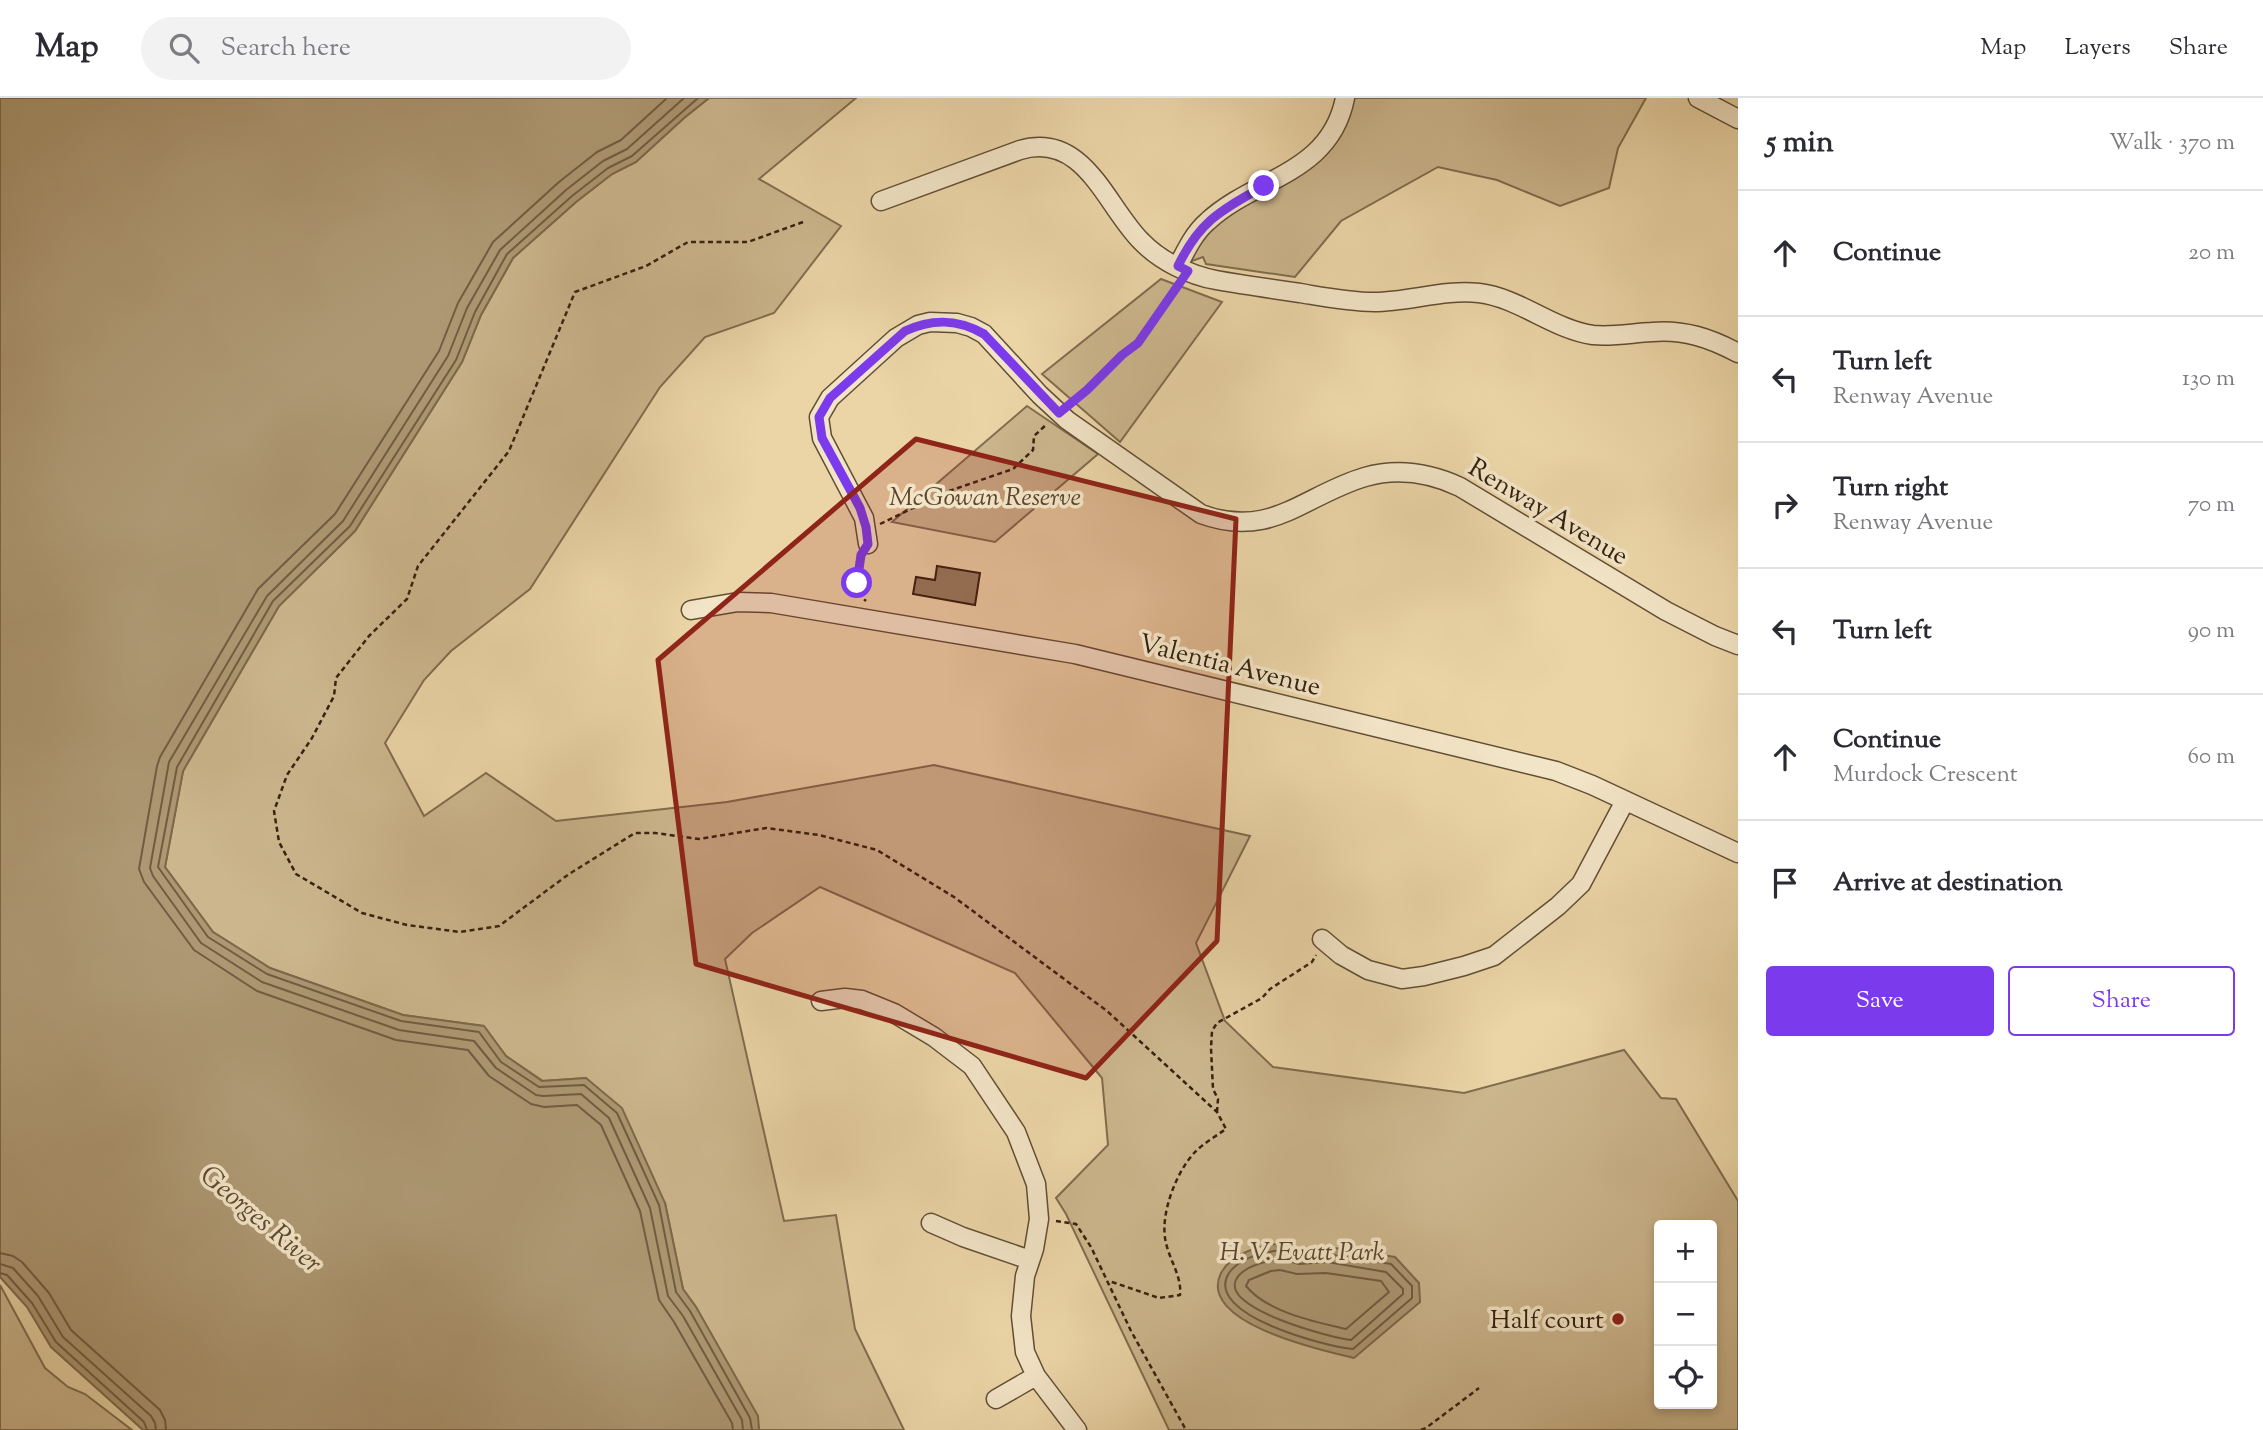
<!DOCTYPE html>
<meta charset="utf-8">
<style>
body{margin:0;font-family:"Sorts Mill Goudy",serif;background:#f2f2f3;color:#2b2b33}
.controls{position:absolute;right:21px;bottom:21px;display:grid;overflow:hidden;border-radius:7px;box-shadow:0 4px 10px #0003}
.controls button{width:63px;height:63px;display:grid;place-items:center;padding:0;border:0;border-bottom:2px solid #e1e1e2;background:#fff;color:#2b2b33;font:35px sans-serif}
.stop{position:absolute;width:21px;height:21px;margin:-16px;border:5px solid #7c3aed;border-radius:50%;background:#fff}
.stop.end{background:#7c3aed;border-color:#fff;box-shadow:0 2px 7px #0008}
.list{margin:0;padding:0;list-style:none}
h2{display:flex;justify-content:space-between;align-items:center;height:91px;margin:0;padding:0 28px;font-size:30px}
h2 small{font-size:23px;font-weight:400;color:#7c7c81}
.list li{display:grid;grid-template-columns:46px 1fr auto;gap:21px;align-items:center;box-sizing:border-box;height:126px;padding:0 28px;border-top:2px solid #e1e1e2}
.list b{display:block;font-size:26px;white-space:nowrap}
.list p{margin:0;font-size:23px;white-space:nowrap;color:#7c7c81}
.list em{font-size:23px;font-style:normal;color:#7c7c81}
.actions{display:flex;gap:14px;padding:21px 28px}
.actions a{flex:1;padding:16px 0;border:2px solid #7c3aed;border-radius:7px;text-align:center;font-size:24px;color:#7c3aed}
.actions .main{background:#7c3aed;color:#fff}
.icon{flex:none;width:38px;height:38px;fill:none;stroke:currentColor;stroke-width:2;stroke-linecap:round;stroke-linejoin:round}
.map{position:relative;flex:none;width:1738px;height:1332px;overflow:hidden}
header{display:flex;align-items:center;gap:42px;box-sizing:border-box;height:98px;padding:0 35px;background:#fff;border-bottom:2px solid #e1e1e2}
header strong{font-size:33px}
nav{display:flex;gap:38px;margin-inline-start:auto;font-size:24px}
.search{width:490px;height:63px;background:#f2f2f3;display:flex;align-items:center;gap:18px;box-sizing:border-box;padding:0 24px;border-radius:38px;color:#7c7c81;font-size:26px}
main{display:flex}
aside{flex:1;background:#fff}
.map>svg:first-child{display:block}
.green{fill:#ccb68d;stroke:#806c4e;stroke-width:2;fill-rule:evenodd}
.water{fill:#ad9873;stroke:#7d684b;stroke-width:2}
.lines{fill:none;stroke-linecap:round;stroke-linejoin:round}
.shore{stroke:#715c41;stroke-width:2}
.building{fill:#947f5e;stroke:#35210f;stroke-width:2}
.street-casing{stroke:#624e35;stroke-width:21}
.path{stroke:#35210f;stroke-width:2.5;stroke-dasharray:5 3.5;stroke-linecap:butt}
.street{stroke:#f2e4c6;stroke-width:18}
.route{stroke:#7c3aed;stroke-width:9}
.marked{fill:#8f2418;fill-opacity:0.2;stroke:#8f2418;stroke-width:5;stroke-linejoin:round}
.poi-dot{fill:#8f2418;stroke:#f2e4c6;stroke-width:2.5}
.labels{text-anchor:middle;stroke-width:7;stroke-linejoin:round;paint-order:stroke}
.park-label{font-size:26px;font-style:italic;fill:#5b462e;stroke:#f2e4c6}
.street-label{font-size:26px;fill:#35210f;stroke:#f2e4c6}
.poi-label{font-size:26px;fill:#35210f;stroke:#f2e4c6;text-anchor:end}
.water-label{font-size:28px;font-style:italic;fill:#5f4b32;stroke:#f2e4c6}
</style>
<header>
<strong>Map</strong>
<div class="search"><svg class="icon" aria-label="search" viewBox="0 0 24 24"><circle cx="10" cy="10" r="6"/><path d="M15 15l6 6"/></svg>Search here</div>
<nav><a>Map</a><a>Layers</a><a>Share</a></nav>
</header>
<main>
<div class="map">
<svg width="1738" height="1332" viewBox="0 0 1738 1332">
<rect width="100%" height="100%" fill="#ebd5a7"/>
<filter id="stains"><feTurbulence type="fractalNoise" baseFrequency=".00286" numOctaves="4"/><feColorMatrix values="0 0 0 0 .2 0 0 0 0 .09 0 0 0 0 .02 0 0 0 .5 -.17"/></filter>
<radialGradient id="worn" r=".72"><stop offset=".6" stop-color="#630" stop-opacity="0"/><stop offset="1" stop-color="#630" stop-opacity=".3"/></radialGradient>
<path class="green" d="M709 0H856L759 81 841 128 774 215 705 239 660 289 530 491 451 553 424 582 385 645 424 718 486 675 556 723 727 704 934 667 1250 738 1196 845 1225 923 1273 969 1464 995 1624 952 1661 1000 1676 1001 1738 1103V1332H1169L1066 1116 1056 1100 1108 1047 1102 980 1015 875 820 789 752 835 725 861 784 1123 836 1117 855 1231 904 1332H759L757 1318 696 1209 683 1191 665 1105 586 980 543 983 506 958 483 928 403 917 270 870 213 834 165 769 183 673 279 508 355 433 462 264 481 217 513 160 576 104 612 76 636 64 684 20ZM1659 1127H1712V1306H1659Z
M1345 0H1646L1618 50 1609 90 1560 108 1497 82 1438 69 1341 123 1295 179 1206 166 1203 159 1178 168 1191 142 1303 65Z
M1161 181 1222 204 1120 344 1042 276Z
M1027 308 1098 356 995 444 892 424Z
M0 1187 45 1270 68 1289 85 1296 132 1332H0Z"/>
<path class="water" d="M0 0H709L684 20 636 64 612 76 576 104 513 160 481 217 462 264 355 433 279 508 183 673 165 769 213 834 270 870 403 917 484 928 506 958 542 983 586 980 622 1010 665 1105 683 1191 696 1209 758 1318 759 1332H143L51 1249 27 1209 0 1179Z
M1282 1145 1300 1150 1328 1149 1395 1159 1419 1185 1420 1204 1354 1260C1324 1253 1196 1225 1221 1175 1232 1154 1261 1148 1282 1145Z"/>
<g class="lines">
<path class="shore" d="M667 0 621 42 597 54 559 84 493 144 458 205 439 253 335 416 258 491 160 659 157 668 139 771 144 784 194 852 257 893 396 942 468 952 489 978 531 1006 544 1009 577 1007 601 1027 640 1113 659 1202 674 1224 732 1325 733 1332
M684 0 627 51 603 63 566 92 500 152 467 210 448 258 343 423 267 498 169 664 150 770 153 778 201 845 262 884 399 932 474 943 496 970 536 997 543 998 581 996 609 1020 650 1110 668 1198 683 1218 742 1322 743 1332
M698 0 632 58 608 70 572 98 507 156 475 214 456 262 350 428 273 503 177 669 158 769 208 839 267 876 401 923 479 934 501 964 539 989 584 987 617 1015 659 1107 676 1194 690 1213 750 1320 752 1332
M1282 1152 1300 1157 1327 1156 1391 1166 1412 1188V1200L1353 1251C1328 1249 1202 1217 1229 1175 1240 1159 1264 1154 1282 1152Z
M0 1155 13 1158 22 1164 49 1195 71 1232 160 1312 165 1322 166 1332
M1281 1161 1299 1166 1327 1164 1386 1174 1403 1191V1196L1351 1242C1332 1240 1217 1210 1237 1180 1245 1167 1267 1163 1281 1161Z
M0 1166 13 1170 38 1198 63 1239 151 1318 155 1325 156 1332
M1280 1172 1297 1176 1326 1175 1381 1183 1389 1194 1346 1231C1315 1224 1267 1214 1246 1188L1249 1182 1271 1173Z
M0 1175 7 1177 32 1205 56 1244 144 1324 147 1332"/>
</g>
<path class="building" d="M937 468 980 475 975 507 913 496 916 479 935 482Z"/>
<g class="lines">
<defs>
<path id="street" d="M1698 0 1738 21
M881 103 1020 52C1084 33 1106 108 1141 143 1160 163 1189 177 1216 182 1244 187 1272 191 1300 195 1324 199 1349 204 1374 204 1409 204 1444 191 1479 195 1520 200 1552 231 1593 237 1613 239 1632 235 1652 234 1683 231 1710 240 1738 255
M1178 168C1186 152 1194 135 1208 123 1256 79 1330 76 1345 0
M868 446 864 420 822 340 819 319 830 300 896 240 918 227 930 224 957 225 971 229 984 236 1040 297 1067 322 1201 416C1271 442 1304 397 1365 379 1397 370 1430 375 1460 389L1666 513 1715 538 1738 547
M691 512 738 504 771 505 1075 556 1556 673 1592 687 1738 755
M1322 841 1341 857 1368 872 1402 881 1424 878 1464 868 1494 858 1558 808 1581 786 1625 703
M821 903 845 900 862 902 894 915 934 939 972 968 1016 1034 1036 1086 1039 1121 1034 1151 1025 1178 1021 1218 1025 1254 1036 1278 1077 1332
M931 1125 963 1139 1030 1162
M996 1301 1036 1278"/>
</defs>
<use href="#street" class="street-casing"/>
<path class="path" d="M803 124 748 144H688L646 168 575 194 509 353 418 468 407 501 369 538 336 580 334 598 312 640 287 677 274 713 279 744 296 776 362 815 407 827 460 834 499 828 569 776 635 735H655L699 741 766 730 819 737 877 752 954 799 1107 913 1217 1014 1226 1031C1216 1038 1204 1045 1195 1054 1176 1074 1159 1118 1166 1145 1170 1163 1182 1179 1180 1197L1159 1200 1109 1183
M1070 306 1087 292 1122 257 1138 245 1178 188
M880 426 946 394 1013 371 1033 352 1034 338 1047 326
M861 461C858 476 853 493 866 503
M1217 1014 1218 1001 1213 991 1211 950 1212 933 1217 925 1262 900 1270 891 1312 864 1316 857
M1056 1123 1076 1126 1091 1149 1131 1233 1186 1332
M1421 1332 1426 1330 1479 1290"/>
<use href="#street" class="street"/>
</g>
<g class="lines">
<path class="route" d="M857 485 861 457 868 446 866 429 860 410 822 340 819 319 830 300 905 233C933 220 958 221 984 236L1059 315 1087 292 1122 257 1138 245 1188 173 1178 168C1200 122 1222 112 1264 88"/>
</g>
<path class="marked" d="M916 341 1236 421 1217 843 1086 980 696 866 658 562Z"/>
<circle class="poi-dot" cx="1618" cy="1221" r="7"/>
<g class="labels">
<g class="park-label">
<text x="985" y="407">McGowan Reserve</text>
<text x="1302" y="1162">H. V. Evatt Park</text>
</g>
<g class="street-label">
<text transform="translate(1549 413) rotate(31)" y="9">Renway Avenue</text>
<text transform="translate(1230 566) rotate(14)" y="9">Valentia Avenue</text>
</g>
<g class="poi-label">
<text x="1604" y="1230">Half court</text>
</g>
<g class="water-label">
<text transform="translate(262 1120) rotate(40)" y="10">Georges River</text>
</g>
</g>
<rect width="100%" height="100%" filter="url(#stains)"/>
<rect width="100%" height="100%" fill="url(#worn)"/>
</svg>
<div class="controls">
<button>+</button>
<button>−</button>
<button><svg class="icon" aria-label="locate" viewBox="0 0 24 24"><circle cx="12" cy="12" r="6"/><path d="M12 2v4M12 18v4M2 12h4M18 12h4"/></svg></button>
</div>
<div class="stop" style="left:857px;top:485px"></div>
<div class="stop end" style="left:1264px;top:88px"></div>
</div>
<aside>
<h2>5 min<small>Walk · 370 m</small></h2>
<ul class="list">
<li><svg class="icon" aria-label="ahead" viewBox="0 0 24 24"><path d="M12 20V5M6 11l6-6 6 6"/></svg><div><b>Continue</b></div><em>20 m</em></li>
<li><svg class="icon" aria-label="left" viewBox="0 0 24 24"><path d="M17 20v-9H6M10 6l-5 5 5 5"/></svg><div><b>Turn left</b><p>Renway Avenue</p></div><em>130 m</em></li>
<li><svg class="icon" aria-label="right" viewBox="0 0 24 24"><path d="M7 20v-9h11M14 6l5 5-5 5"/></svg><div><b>Turn right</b><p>Renway Avenue</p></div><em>70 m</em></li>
<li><svg class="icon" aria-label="left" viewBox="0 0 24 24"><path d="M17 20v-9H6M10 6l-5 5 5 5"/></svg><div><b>Turn left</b></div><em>90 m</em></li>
<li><svg class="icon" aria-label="ahead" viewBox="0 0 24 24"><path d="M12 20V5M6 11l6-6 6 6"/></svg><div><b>Continue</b><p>Murdock Crescent</p></div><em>60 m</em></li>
<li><svg class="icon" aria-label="arrive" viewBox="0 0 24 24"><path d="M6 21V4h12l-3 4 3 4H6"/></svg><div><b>Arrive at destination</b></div></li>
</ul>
<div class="actions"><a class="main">Save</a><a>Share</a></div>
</aside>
</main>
